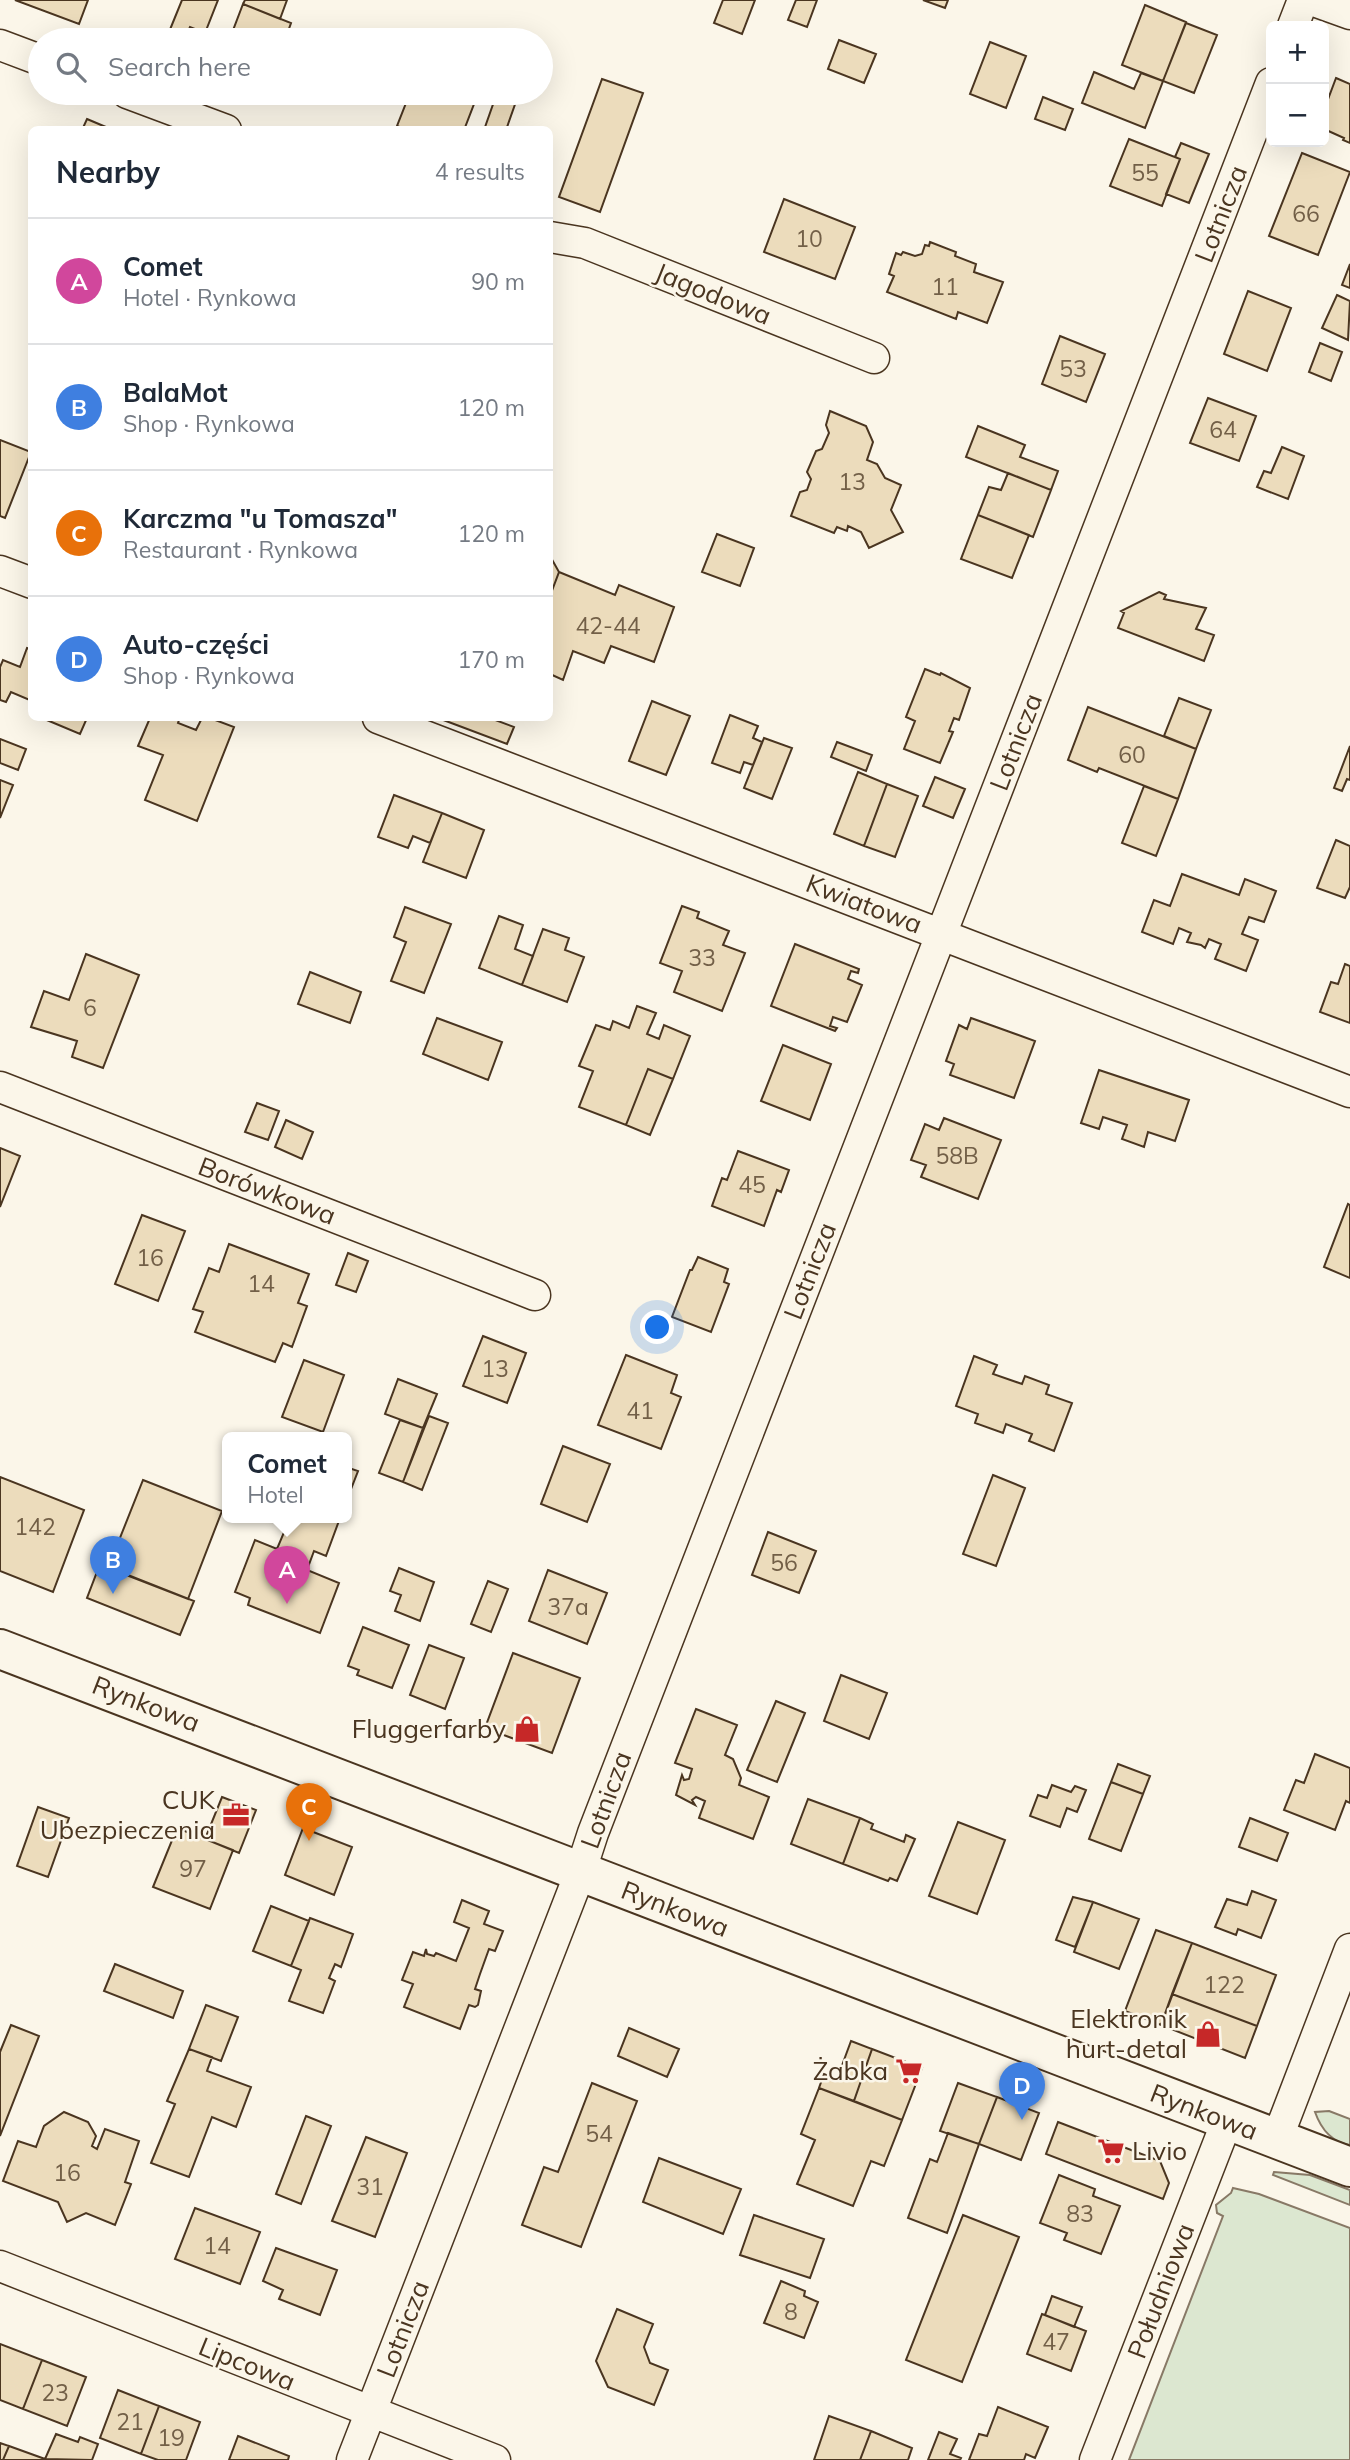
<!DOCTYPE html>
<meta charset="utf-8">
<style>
body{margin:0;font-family:Mulish,sans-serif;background:#f2f2f3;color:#1f2937}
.controls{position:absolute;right:21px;top:21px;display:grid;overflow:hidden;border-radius:10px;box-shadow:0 7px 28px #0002}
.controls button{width:63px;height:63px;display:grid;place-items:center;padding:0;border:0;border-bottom:2px solid #e0e1e3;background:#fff;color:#1f2937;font:35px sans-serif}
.you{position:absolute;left:658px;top:1328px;width:24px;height:24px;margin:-18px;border:5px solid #fff;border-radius:50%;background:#1a73e8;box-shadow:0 0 0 10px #1a73e833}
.badge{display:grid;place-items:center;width:46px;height:46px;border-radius:50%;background:#c62828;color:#fff;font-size:23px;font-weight:700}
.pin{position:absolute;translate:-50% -58px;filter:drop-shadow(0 2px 4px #0008)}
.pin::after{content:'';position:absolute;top:37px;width:24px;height:21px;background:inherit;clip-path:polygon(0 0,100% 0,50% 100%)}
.popup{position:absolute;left:222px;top:1432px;width:130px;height:91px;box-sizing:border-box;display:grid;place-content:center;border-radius:10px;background:#fff;filter:drop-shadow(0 2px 5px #0005);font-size:23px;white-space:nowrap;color:#747a83}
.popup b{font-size:26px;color:#1f2937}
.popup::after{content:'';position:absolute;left:50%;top:100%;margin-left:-14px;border:14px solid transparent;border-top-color:#fff}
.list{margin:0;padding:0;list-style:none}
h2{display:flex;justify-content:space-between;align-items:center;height:91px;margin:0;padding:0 28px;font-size:30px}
h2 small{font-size:23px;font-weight:400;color:#747a83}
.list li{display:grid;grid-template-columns:46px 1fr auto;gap:21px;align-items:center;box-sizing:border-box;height:126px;padding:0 28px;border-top:2px solid #e0e1e3}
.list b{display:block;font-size:26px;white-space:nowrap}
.list p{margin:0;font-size:23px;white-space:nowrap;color:#747a83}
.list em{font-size:23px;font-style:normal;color:#747a83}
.icon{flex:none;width:38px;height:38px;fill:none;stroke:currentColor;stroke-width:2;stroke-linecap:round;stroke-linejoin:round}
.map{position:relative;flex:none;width:1350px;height:2460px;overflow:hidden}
.search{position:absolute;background:#fff;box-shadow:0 7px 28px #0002;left:28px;top:28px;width:525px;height:77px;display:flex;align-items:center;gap:18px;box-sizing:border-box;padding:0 24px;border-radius:38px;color:#747a83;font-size:26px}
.panel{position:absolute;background:#fff;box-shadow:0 7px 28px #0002;left:28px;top:126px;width:525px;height:595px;border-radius:10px}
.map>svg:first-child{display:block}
.green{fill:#dce7d0;stroke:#887966;stroke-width:2}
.building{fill:#ecdcbc;stroke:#4a3520;stroke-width:2}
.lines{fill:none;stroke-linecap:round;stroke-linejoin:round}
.street-casing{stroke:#4a3520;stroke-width:33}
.secondary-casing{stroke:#4a3520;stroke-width:42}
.street{stroke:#fbf6e9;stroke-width:30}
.secondary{stroke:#fbf6e9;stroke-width:38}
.labels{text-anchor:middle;stroke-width:5;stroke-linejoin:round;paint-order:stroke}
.number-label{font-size:23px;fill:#725f47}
.street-label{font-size:26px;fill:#4a3520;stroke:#fbf6e9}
.poi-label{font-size:26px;fill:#4a3520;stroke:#fbf6e9;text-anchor:end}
</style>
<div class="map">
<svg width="1350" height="2460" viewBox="0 0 1350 2460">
<rect width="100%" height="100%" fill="#fbf6e9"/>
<path class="green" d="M1329 2111 1350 2119V2145C1331 2142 1321 2129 1315 2112Z
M1274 2172 1310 2175 1350 2190V2205L1273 2175Z
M1233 2188 1259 2194 1350 2228V2460H1129L1223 2216 1217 2213 1216 2205 1231 2193Z"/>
<path class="building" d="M15 0H88L79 24Z
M182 0H218L205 33 190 27 185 38 169 32Z
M245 0H287L280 19 243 4Z
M723 0H755L742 34 714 23Z
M796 0H817L807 27 788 20Z
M923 0H948L945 8Z
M243 4 291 23 285 40H250L232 33Z
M1145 5 1186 22 1163 81 1122 65Z
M1186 23 1217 35 1194 93 1163 81Z
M839 40 876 54 864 83 828 69Z
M990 42 1026 56 1006 108 970 94Z
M1094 72 1134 89 1141 73 1163 81 1145 128 1082 103Z
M1336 78 1350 84V143L1343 140 1344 138 1324 129V110Z
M602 79 643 93 600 212 559 197Z
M410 93H445L474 104 464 130H407L397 126Z
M497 93H519L506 130H484Z
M1043 97 1073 109 1065 130 1035 119Z
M87 119 113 130H82Z
M1129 139 1180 159 1162 206 1110 186Z
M1181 143 1209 154 1189 203 1166 194 1180 159 1175 157Z
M1302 153 1350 172 1318 255 1269 236Z
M784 199 855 227 835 279 764 252Z
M930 242 956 252 955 256 976 264 974 272 1003 282 987 323 958 312 956 319 887 292 894 276 889 274 896 253 901 255 903 252 915 256 922 254 925 245 929 246Z
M1350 264V288L1342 285Z
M1248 291 1291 308 1267 371 1224 354Z
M1337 295 1350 301 1348 340 1322 328Z
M1060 336 1105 354 1086 402 1042 384Z
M1320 343 1342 352 1331 381 1309 372Z
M1208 398 1256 416 1239 461 1190 443Z
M830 411 866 426 873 442 867 460 877 464 885 478 901 485 891 510 903 532 869 548 861 532 848 526 847 531 837 527 834 533 791 516 800 492 807 490 811 479 807 472 816 451 822 449 829 433 826 425Z
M978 426 1025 445 1020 457 1058 471 1051 490 966 457Z
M0 440 31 452 5 518 0 516Z
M1282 447 1304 456 1288 499 1257 487 1264 471 1271 473Z
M1008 473 1051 490 1033 537 978 515 989 487 1001 490Z
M978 515 1029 535 1012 578 961 559Z
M717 534 754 548 740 586 702 572Z
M550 556 559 572 550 596Z
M559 572 615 595 619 585 674 607 654 662 611 646 604 663 573 651 563 680 550 674V596Z
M1159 592 1166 595 1164 599 1206 608 1196 629 1214 635 1204 661 1118 628 1124 613 1121 611Z
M27 648 32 650V701L11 692 6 702 0 700V667L3 660 20 667Z
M925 669 940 675 941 673 970 688 959 720 954 718 949 731 953 732 940 763 904 749 915 721 906 717Z
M1179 698 1211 710 1196 749 1164 736Z
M652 701 690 716 666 775 629 761Z
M1088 707 1196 749 1178 799 1099 768 1097 772 1068 760Z
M730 715 758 726 753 738 762 742 753 765 744 762 740 773 712 763Z
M42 718H87L80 734Z
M150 718H172L179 720 178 723 196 730 202 718H210L234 727 197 821 145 800 163 755 138 746Z
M438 718H490L514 727 507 744Z
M764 738 792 748 772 799 744 788Z
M0 739 26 749 18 770 0 763Z
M837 742 872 755 866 771 831 757Z
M1350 746V780L1347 779 1342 791 1334 788Z
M858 772 887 784 864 846 834 834Z
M935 777 965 789 953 818 923 806Z
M0 780 13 785 0 818Z
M887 784 918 796 895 857 864 846Z
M1144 786 1178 799 1156 856 1122 843Z
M394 795 442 813 430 843 413 836 408 848 378 837Z
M442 813 484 830 466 878 423 862Z
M1336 840 1350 846V887L1345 898 1317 888Z
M1182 874 1239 895 1245 879 1276 891 1264 922 1249 917 1242 934 1258 940 1246 971 1215 959 1221 944 1209 939 1205 948 1201 945 1187 942 1191 933 1179 928 1173 944 1142 932 1154 900 1170 906Z
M682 906 699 912 697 918 729 931 723 945 745 953 722 1011 674 992 682 971 660 963Z
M405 907 451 924 424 993 391 981 406 942 394 937Z
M499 916 523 925 515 949 533 956 522 985 479 968Z
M543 929 569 938 565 950 584 957 567 1002 522 985Z
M795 944 859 969 858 973 851 971 848 979 862 985 847 1022 833 1017 830 1026 837 1028 835 1031 771 1006Z
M86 954 139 975 103 1068 72 1057 77 1041 31 1027 44 991 69 1000Z
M1345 964 1350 966V1023L1320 1012 1331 982 1338 984Z
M310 972 361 992 350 1023 298 1004Z
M637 1006 656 1013 647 1034 659 1039 664 1025 690 1036 673 1079 648 1069 626 1125 579 1107 593 1071 579 1066 596 1025 610 1030 613 1021 629 1028Z
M437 1018 502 1042 488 1080 423 1054Z
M971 1018 1035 1041 1014 1098 950 1075 954 1064 946 1061 959 1025 967 1029Z
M783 1045 831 1064 810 1120 761 1101Z
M648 1069 673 1079 650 1135 626 1125Z
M1099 1070 1189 1100 1175 1141 1148 1132 1144 1147 1122 1139 1127 1125 1103 1117 1099 1129 1081 1123Z
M257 1103 279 1111 268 1140 245 1132Z
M944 1118 1001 1140 978 1199 921 1177 926 1165 911 1160 925 1124 939 1130Z
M286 1120 313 1132 302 1159 275 1147Z
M0 1148 20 1156 0 1207Z
M738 1151 789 1170 781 1192 777 1190 764 1226 712 1206 722 1178 727 1180Z
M1348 1204 1350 1205V1278L1324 1267Z
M142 1215 185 1231 158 1301 115 1284Z
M229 1244 309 1274 298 1303 307 1306 292 1347 283 1343 275 1362 195 1332 203 1312 193 1309 209 1268 219 1272Z
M348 1253 368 1261 356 1292 336 1285Z
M698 1257 728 1269 724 1282 729 1284 711 1332 672 1317 690 1270H692Z
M483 1336 526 1353 507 1403 463 1386Z
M626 1355 677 1375 671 1393 681 1397 661 1449 598 1425Z
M974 1356 997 1365 993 1374 1022 1384 1025 1376 1049 1385 1046 1394 1072 1403 1054 1451 1029 1441 1032 1434 1006 1424 1003 1433 975 1423 978 1414 956 1406Z
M304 1360 344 1375 323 1432 282 1417Z
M398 1379 437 1394 423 1428 385 1414Z
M429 1416 448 1423 422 1490 403 1482Z
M400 1420 423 1428 403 1482 379 1473Z
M563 1446 610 1464 587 1522 541 1504Z
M346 1467 358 1471 346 1502Z
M993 1475 1025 1488 996 1566 963 1554Z
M0 1477 84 1510 53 1592 0 1571Z
M143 1480 222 1511 188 1599 108 1568Z
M290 1518H340L326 1556 314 1551 307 1570 339 1583 320 1633 248 1605 250 1598 235 1592 255 1540 277 1549Z
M768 1532 816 1551 799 1593 752 1575Z
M100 1564 194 1601 180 1635 87 1598Z
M399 1568 434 1582 420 1621 395 1611 401 1595 390 1591Z
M548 1570 607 1593 587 1644 529 1621Z
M488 1581 508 1589 491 1632 471 1624Z
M363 1627 409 1645 392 1688 357 1675 359 1670 348 1666Z
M429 1645 464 1658 445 1709 410 1695Z
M513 1653 580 1678 552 1753 485 1728Z
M841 1675 887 1693 869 1739 824 1721Z
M776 1701 805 1713 777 1782 747 1770Z
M696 1709 737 1725 725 1755 733 1759 741 1778 739 1785 769 1797 753 1839 699 1818 705 1801 696 1797 692 1800 695 1805 676 1795 682 1775 684 1780 689 1779 692 1769 675 1763Z
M1315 1754 1350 1768V1803L1346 1801 1335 1830 1284 1810 1296 1780 1304 1783Z
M1118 1764 1150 1776 1143 1794 1111 1782Z
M1111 1782 1143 1794 1121 1851 1089 1839Z
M1052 1785 1071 1792 1075 1786 1086 1790 1077 1812 1067 1808 1060 1827 1030 1816 1038 1795 1047 1798Z
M222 1797 256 1810 239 1853 205 1839Z
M808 1799 860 1818 843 1864 791 1844Z
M38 1807 69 1818 48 1877 17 1866Z
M860 1818 873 1824 871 1829 904 1842 906 1835 915 1839 897 1881 890 1878 888 1881 843 1864Z
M1250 1818 1288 1833 1277 1861 1239 1847Z
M958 1822 1005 1840 977 1914 929 1896Z
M177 1828 233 1850 210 1909 153 1887Z
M303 1828 352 1847 334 1895 285 1875Z
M1252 1891 1276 1900 1261 1938 1238 1929 1236 1935 1215 1927 1227 1899 1247 1905Z
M1073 1897 1093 1902 1075 1947 1056 1940Z
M462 1900 489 1911 484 1924 503 1931 495 1951 489 1949 480 1974 475 1989 481 1991 478 2005 475 2007 469 2005 460 2029 404 2007 413 1984 402 1980 413 1952 424 1956 426 1949 427 1954 434 1956 436 1953 456 1961 469 1928 454 1922Z
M1093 1902 1139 1919 1119 1969 1074 1952Z
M271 1906 309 1921 291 1966 253 1951Z
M310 1918 353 1934 341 1967 335 1964 329 1978 335 1981 323 2013 289 2001 301 1970 291 1966Z
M1156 1930 1192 1943 1161 2025 1125 2011Z
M1192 1943 1276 1975 1257 2026 1172 1994Z
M115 1964 183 1991 173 2018 104 1991Z
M1172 1994 1257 2026 1245 2058 1161 2025Z
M206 2005 238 2017 221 2061 189 2049Z
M11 2025 39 2036 0 2136V2052Z
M629 2028 679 2049 667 2077 618 2056Z
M851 2041 872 2049 854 2101 819 2088 824 2074 837 2079Z
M189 2049 212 2057 207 2071 251 2087 236 2127 212 2117 189 2177 151 2163 175 2104 167 2101Z
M872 2049 922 2068 902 2120 854 2101Z
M592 2083 637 2101 581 2247 522 2225 544 2167 558 2172Z
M958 2083 997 2097 979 2144 940 2131Z
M819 2088 902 2120 884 2166 871 2161 853 2206 797 2184 815 2140 801 2134Z
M997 2097 1039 2113 1021 2160 979 2144Z
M64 2112 88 2122 96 2136 92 2146 97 2149 105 2129 139 2141 125 2182 131 2184 115 2225 86 2213 67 2222 58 2202 3 2181 18 2141 36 2147 44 2126Z
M306 2116 331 2126 301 2204 276 2194Z
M1058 2122 1160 2161 1169 2183 1163 2199 1046 2154Z
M948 2133 979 2144 947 2233 908 2218 930 2159 937 2162Z
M366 2137 407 2153 375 2237 332 2221Z
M659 2158 741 2189 723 2234 643 2202Z
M1059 2175 1095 2189 1093 2196 1120 2206 1101 2254 1064 2240 1067 2233 1040 2223Z
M195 2208 260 2232 240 2284 175 2259Z
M754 2215 824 2239 810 2278 740 2255Z
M963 2215 1019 2237 962 2382 906 2360Z
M276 2248 337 2270 320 2315 279 2299 283 2290 263 2281Z
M781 2281 805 2291 804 2296 818 2302 804 2338 764 2323Z
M1052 2296 1082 2307 1074 2327 1045 2315Z
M617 2309 653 2324 644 2347 650 2363 668 2370 654 2405 608 2387 596 2361Z
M1042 2314 1086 2331 1071 2371 1027 2354Z
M0 2344 42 2360 23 2409 0 2400Z
M42 2360 86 2377 67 2426 23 2409Z
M118 2390 159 2406 141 2454 100 2438Z
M159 2406 200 2422 186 2460H158L141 2454Z
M998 2407 1048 2427 1035 2458 1026 2454 1024 2460H969L979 2434 987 2436Z
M829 2416 871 2431 860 2460H814Z
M871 2431 912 2448 908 2460H860Z
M939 2432 957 2439 950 2454 961 2458 960 2460H928Z
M56 2434 78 2442 80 2437 98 2444 92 2460 45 2459Z
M238 2436 289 2456 288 2460H229Z
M0 2443 9 2446 3 2460H0Z
M9 2446 45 2459 47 2460H3Z"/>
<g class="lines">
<defs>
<path id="street" d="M1311 0 1350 14
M1293 26 1303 0
M0 45 40 60
M127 93 226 130
M550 237 585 243 874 358
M0 571 32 583
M378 718 1350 1092
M0 1087 535 1295
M1277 2139 1350 1949
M0 2266 495 2460
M352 2460 580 1873 593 1833 1271 83
M1095 2460 1227 2121"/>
<path id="secondary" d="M0 1649 1350 2167"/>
</defs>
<use href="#street" class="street-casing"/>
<use href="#secondary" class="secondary-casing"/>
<use href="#street" class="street"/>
<use href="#secondary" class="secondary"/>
</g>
<defs>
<symbol id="shop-bare" viewBox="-9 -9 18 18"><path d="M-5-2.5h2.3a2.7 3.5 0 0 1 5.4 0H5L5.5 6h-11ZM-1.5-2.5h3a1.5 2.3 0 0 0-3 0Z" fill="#c62828" stroke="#fbf6e9" stroke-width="2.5" paint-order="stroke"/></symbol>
<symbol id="office-bare" viewBox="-9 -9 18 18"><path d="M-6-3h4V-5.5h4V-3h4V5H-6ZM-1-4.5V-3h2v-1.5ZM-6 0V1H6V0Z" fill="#c62828" stroke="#fbf6e9" stroke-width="2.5" paint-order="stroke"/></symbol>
<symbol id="supermarket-bare" viewBox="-9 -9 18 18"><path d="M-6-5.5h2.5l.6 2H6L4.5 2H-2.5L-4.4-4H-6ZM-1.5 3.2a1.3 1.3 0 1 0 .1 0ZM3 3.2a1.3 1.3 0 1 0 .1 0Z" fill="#c62828" stroke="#fbf6e9" stroke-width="2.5" paint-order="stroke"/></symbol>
</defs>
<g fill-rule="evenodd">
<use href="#shop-bare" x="508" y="1710" width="38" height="38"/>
<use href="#office-bare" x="217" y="1796" width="38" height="38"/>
<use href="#shop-bare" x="1189" y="2015" width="38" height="38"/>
<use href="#supermarket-bare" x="890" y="2052" width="38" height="38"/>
<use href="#supermarket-bare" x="1092" y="2132" width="38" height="38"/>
</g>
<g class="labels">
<g class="number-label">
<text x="1145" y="181">55</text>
<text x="1306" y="222">66</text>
<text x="809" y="247">10</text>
<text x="945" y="295">11</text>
<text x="1073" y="377">53</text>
<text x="1223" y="438">64</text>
<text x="852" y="490">13</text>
<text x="608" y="634">42-44</text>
<text x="1132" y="763">60</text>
<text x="702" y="966">33</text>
<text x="90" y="1016">6</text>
<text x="957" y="1164">58B</text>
<text x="752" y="1193">45</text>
<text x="150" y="1266">16</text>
<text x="261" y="1292">14</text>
<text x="495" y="1377">13</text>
<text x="640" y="1419">41</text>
<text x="35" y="1535">142</text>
<text x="784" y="1571">56</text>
<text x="568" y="1615">37a</text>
<text x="193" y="1877">97</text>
<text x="1224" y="1993">122</text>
<text x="599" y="2142">54</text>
<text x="67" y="2181">16</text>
<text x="370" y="2195">31</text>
<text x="1080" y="2222">83</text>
<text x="217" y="2254">14</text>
<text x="791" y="2320">8</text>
<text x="1056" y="2350">47</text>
<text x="55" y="2401">23</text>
<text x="130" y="2430">21</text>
<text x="171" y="2446">19</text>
</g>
<g class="street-label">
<text transform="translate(1221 214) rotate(-69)" y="9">Lotnicza</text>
<text transform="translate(713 294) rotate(22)" y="9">Jagodowa</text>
<text transform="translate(1016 742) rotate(-69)" y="9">Lotnicza</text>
<text transform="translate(864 904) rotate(21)" y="9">Kwiatowa</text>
<text transform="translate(267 1191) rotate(21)" y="9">Borówkowa</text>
<text transform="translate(810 1271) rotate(-69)" y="9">Lotnicza</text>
<text transform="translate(146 1704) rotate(21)" y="9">Rynkowa</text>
<text transform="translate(606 1800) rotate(-70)" y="9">Lotnicza</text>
<text transform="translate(675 1909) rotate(21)" y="9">Rynkowa</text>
<text transform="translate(1204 2112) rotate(21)" y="9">Rynkowa</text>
<text transform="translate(1161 2291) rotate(-69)" y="9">Południowa</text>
<text transform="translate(403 2329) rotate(-69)" y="9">Lotnicza</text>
<text transform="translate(247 2364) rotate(22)" y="9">Lipcowa</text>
</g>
<g class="poi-label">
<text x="506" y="1738">Fluggerfarby</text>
<text x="215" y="1809">CUK<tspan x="215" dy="30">Ubezpieczenia</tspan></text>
<text x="1187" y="2028">Elektronik<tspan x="1187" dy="30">hurt-detal</tspan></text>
<text x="888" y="2080">Żabka</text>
<text x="1132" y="2160" text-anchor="start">Livio</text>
</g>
</g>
</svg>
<div class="controls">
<button>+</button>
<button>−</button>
</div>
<div class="you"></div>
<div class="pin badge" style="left:287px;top:1604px;background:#d1479c">A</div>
<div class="popup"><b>Comet</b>Hotel</div>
<div class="pin badge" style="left:113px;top:1594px;background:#3f7fe0">B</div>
<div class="pin badge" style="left:309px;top:1841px;background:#e8710a">C</div>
<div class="pin badge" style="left:1022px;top:2120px;background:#3f7fe0">D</div>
<div class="search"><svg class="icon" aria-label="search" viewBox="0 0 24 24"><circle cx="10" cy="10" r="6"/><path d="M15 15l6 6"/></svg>Search here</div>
<section class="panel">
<h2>Nearby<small>4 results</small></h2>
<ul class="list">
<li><span class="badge" style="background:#d1479c">A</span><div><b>Comet</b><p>Hotel · Rynkowa</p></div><em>90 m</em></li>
<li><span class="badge" style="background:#3f7fe0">B</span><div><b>BalaMot</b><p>Shop · Rynkowa</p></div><em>120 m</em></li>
<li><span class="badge" style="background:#e8710a">C</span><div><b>Karczma &quot;u Tomasza&quot;</b><p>Restaurant · Rynkowa</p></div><em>120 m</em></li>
<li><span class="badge" style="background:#3f7fe0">D</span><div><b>Auto-części</b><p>Shop · Rynkowa</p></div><em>170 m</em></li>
</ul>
</section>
</div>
